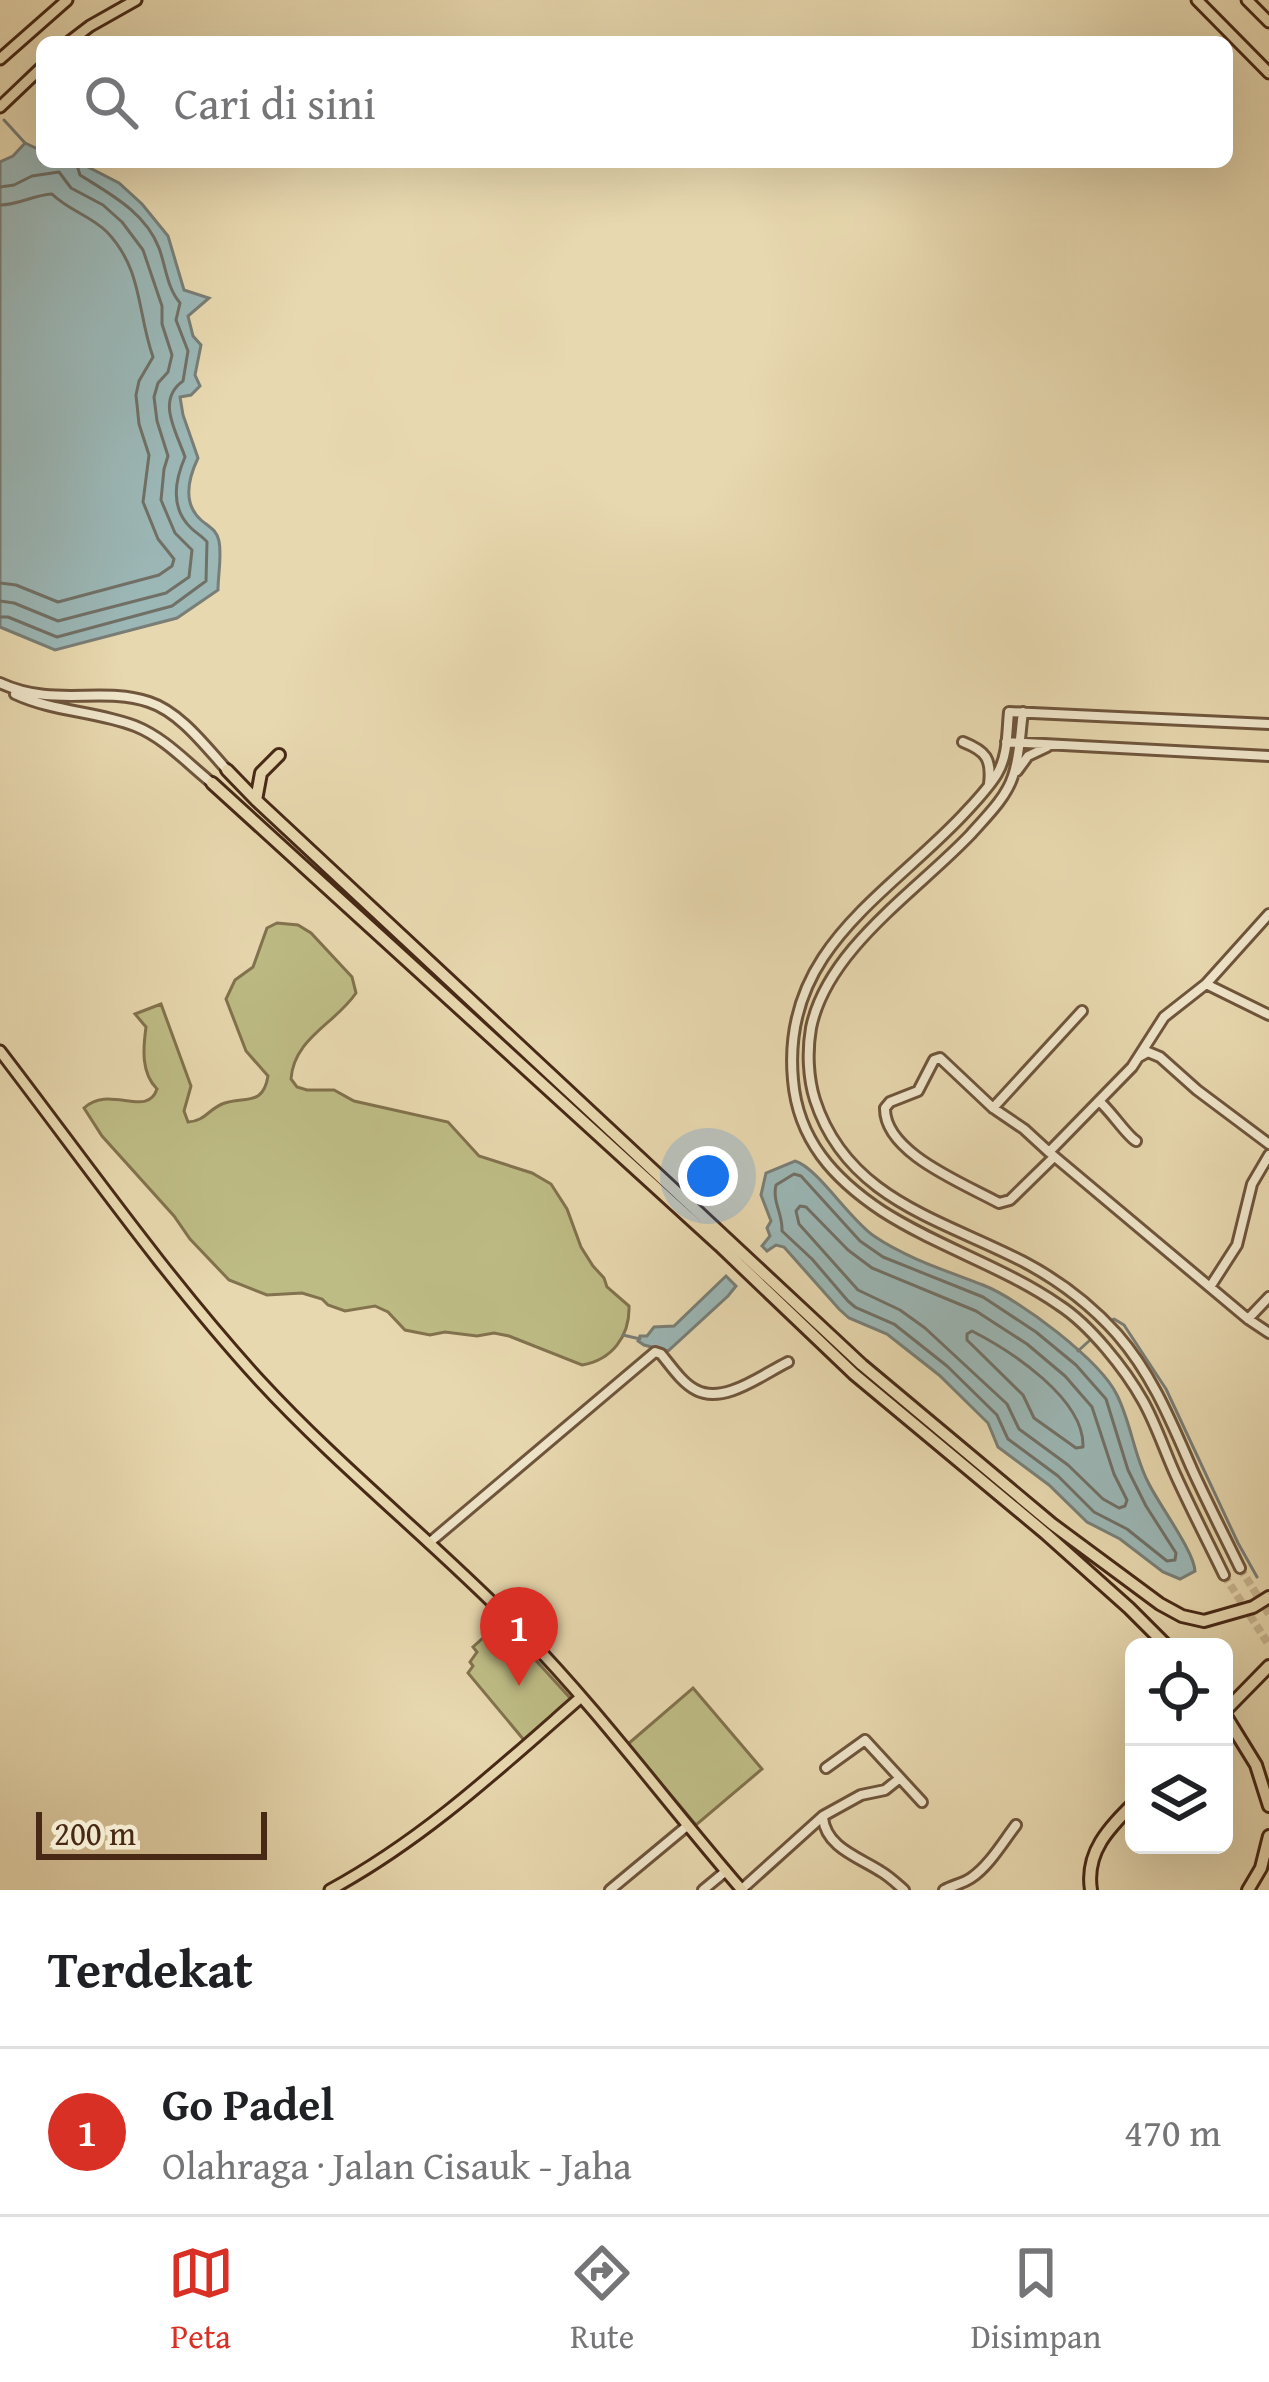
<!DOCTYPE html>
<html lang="id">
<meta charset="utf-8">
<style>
body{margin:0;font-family:"Gentium Book Plus",serif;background:#f6f6f6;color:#202124}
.controls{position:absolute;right:36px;bottom:36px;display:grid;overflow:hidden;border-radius:18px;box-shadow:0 12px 48px #0002}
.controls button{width:108px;height:108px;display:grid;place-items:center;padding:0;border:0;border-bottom:3px solid #e0e0e0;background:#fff;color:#202124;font:60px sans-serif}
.scale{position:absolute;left:36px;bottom:30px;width:231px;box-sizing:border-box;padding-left:12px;border:6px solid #472916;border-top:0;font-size:33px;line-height:42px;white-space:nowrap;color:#472916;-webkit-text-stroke:9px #f0e6cb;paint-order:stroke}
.you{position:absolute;left:708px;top:1176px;width:42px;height:42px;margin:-30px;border:9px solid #fff;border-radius:50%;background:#1a73e8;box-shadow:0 0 0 18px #1a73e833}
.badge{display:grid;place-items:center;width:78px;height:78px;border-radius:50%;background:#d93025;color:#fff;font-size:39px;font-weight:700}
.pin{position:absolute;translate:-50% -99px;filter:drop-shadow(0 3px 6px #0008)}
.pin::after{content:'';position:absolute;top:63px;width:42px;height:36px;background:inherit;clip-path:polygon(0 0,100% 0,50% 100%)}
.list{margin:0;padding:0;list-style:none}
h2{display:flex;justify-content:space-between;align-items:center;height:156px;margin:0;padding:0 48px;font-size:51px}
h2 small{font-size:39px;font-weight:400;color:#757577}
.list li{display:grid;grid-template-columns:78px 1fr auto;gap:36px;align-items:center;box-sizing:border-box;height:168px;padding:0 48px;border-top:3px solid #e0e0e0}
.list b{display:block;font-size:45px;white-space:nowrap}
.list p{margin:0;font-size:39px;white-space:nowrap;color:#757577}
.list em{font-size:39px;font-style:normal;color:#757577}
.icon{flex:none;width:66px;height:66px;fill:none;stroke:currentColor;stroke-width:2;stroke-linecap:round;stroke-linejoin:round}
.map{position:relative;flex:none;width:1269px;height:1890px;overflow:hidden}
.search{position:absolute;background:#fff;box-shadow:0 12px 48px #0002;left:36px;right:36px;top:36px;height:132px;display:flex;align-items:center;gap:30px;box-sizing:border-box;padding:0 42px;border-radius:18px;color:#757577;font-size:45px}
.sheet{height:324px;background:#fff}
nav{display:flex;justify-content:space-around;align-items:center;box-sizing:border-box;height:168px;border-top:3px solid #e0e0e0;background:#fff;font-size:33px;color:#757577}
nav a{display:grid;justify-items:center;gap:6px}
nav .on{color:#d93025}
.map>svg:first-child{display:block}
.green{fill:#bebc85;stroke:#82724e;stroke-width:3}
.water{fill:#9bb7b6;stroke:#797e76;stroke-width:3}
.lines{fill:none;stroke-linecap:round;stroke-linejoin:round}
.shore{stroke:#717066;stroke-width:3}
.stream{stroke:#797e76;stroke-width:3}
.minor-tunnel{stroke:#c8b590;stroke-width:8;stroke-dasharray:8 4;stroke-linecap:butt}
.minor-casing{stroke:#6f553c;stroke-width:14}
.major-casing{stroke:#472916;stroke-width:15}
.highway-casing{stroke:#472916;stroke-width:16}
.minor{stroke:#f0e6cb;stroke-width:8}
.major{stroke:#e8d8af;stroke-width:9}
.highway{stroke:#e8d8af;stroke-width:10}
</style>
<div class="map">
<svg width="1269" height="1890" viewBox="0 0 1269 1890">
<rect width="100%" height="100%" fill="#e8d8af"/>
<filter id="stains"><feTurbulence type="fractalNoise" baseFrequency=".00167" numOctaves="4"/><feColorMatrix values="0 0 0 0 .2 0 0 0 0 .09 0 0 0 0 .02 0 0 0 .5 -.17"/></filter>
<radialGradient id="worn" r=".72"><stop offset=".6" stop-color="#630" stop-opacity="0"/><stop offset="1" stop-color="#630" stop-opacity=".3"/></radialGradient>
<path class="green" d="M277 923 298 925 311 933 352 977 356 993C335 1024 294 1038 291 1079L297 1087 307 1090H334L354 1101 448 1122 479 1156 532 1173 551 1184 567 1209 581 1247 593 1266 604 1278 607 1287 629 1306C630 1336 612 1360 582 1365L509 1336 494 1333 477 1336 445 1332 430 1335 405 1330 388 1312 375 1306 345 1311 328 1305 322 1299 302 1293 267 1295 229 1280 190 1239 174 1216 102 1136 84 1108C109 1084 147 1119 157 1089 141 1073 143 1049 146 1027L135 1014 161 1004 191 1086 184 1111 188 1122C205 1121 208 1110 222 1104 243 1095 263 1108 268 1076L246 1051 226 999 235 980 253 967 267 928Z
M501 1622 571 1699 524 1740 468 1673 473 1666 470 1662 477 1652 473 1647Z
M693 1688 762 1769 696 1825 628 1744Z"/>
<path class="water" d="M25 143 42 151V162L84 165 119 183 142 204 168 236 184 290 209 298 188 316 193 336 201 345 195 375 200 386 191 395 180 397 183 415 198 458C188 479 182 503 201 520 209 527 217 530 219 541 222 556 218 575 218 590L177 618 55 650 0 627V162L13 156Z
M795 1161C818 1168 849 1219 874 1236 906 1258 947 1271 983 1285 1019 1299 1100 1360 1117 1395 1131 1423 1134 1455 1148 1482 1159 1505 1194 1551 1195 1571L1180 1579 1163 1572 1120 1539 1087 1522 1049 1485 998 1447 988 1423 939 1375 887 1334 849 1318 839 1309 784 1247 776 1245 767 1251 762 1246 770 1236 767 1228 771 1221 761 1195 766 1173Z
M726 1276 736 1286 728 1296 668 1351 644 1345 638 1341 640 1336H647L654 1327 674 1326Z"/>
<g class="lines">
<path class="shore" d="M0 187 14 185 32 176 59 172 71 188 103 205 122 222 143 250 162 306V324L172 355 168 372 158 383 154 397 157 421 168 456 164 469 161 500 175 533 192 550 189 577 166 593 58 621 14 603 0 601
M0 205C19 205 33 195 52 194 68 210 91 216 107 232 143 270 137 312 153 357L139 381 136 395 139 424 149 455 143 502 158 539 174 559 172 566 159 575 58 602 16 585 0 583
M0 617H8L57 637 172 606 206 581 207 542C202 536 196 533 191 528 170 508 175 480 185 457 176 431 156 400 183 381L188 351 176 320 180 303C167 288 166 267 159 248 145 212 110 194 80 175L76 162
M794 1174 801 1176 860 1241 883 1257 983 1297 1036 1332 1076 1365 1106 1399 1128 1470 1146 1506 1176 1553 1175 1560 1167 1561 1127 1529 1094 1512 1058 1476 1008 1439 997 1415 947 1366 894 1324 855 1307 848 1301 812 1259 782 1231C783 1214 772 1202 776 1185Z
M800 1206 806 1207 848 1250 872 1268 976 1311 1027 1344 1065 1376 1092 1407 1114 1474 1127 1500 1125 1506 1119 1508 1103 1499 1068 1465 1019 1429 1007 1404 925 1328 900 1310 858 1290 799 1224 796 1211Z
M972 1331C1011 1351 1085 1399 1083 1447L1076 1448 1034 1418 1023 1395 967 1340V1334Z"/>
<path class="stream" d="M4 120 25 143
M1110 1321 1114 1319 1124 1325 1166 1389 1238 1543 1257 1577
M623 1335 640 1339
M1078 1351 1089 1341"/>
<path class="minor-tunnel" d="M1240 1568 1269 1614
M1224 1575 1269 1645"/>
<defs>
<path id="minor" d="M0 683C54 708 101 686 149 702 180 712 206 747 227 770
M15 694C54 712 96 711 135 726 165 738 187 763 212 783
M1023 712C1020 733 1020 756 1013 776 1006 798 986 817 971 834 917 891 827 949 811 1028 807 1051 808 1078 815 1100 847 1199 941 1219 1024 1262 1058 1280 1091 1305 1117 1334 1152 1374 1171 1421 1192 1469 1207 1502 1224 1535 1240 1568
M963 742C986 751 992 759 989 784
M1006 742 1269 756
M1017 771 1028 756 1047 747
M1269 914 1206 984 1164 1017 1132 1067 1049 1152 1248 1319 1269 1333
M1206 984 1269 1015
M1139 1057 1148 1052 1160 1057 1197 1090 1269 1144
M1099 1101C1111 1111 1127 1136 1136 1141
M993 1108 1082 1011
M1049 1152 1024 1129 993 1108 940 1058 934 1060 918 1091 890 1102 885 1108C884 1153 965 1184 999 1203L1010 1200 1054 1157
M1210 1287 1237 1245 1252 1184 1269 1155
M1248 1319 1269 1297
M429 1543 655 1352 661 1354C671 1366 682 1383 696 1390 724 1405 763 1374 788 1362
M1224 1575C1208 1542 1191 1509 1176 1476 1165 1452 1156 1424 1143 1401 1125 1369 1090 1325 1059 1305 1004 1267 938 1247 882 1211 834 1179 798 1140 793 1080 781 951 884 898 962 816 974 803 988 789 997 774 1008 756 1007 732 1009 712L1269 724
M826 1768 865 1740 922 1802
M823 1818C826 1847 858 1857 880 1871 889 1876 896 1883 904 1890
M742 1889 823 1816 861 1795 885 1790 900 1778
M610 1890 687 1826
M703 1890 726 1871
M944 1890C953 1885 962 1884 971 1878 989 1866 1003 1842 1016 1825"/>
<path id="major" d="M1197 0 1269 73
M1247 0 1269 22
M69 42 90 26 136 0
M0 59 67 0
M0 107 42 67
M0 1051C85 1162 166 1278 260 1381 342 1470 439 1546 523 1633 601 1713 669 1806 742 1890
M330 1890C424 1839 500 1768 580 1698"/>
<path id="highway" d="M227 770 256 800 862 1365 1052 1524 1160 1604 1182 1616 1204 1621 1253 1607 1269 1597
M212 783 719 1245 854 1374 1045 1533 1129 1608 1168 1647
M256 800 261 773 279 755
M1224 1712 1269 1666
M1224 1713 1256 1765 1269 1806
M1091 1890C1085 1852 1109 1828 1134 1803
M1248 1890 1261 1868 1269 1836"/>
</defs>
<use href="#minor" class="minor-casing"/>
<use href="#major" class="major-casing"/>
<use href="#highway" class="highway-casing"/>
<use href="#minor" class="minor"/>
<use href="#major" class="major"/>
<use href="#highway" class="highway"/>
</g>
<rect width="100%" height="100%" filter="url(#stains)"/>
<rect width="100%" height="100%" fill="url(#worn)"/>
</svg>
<div class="controls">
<button><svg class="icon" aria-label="locate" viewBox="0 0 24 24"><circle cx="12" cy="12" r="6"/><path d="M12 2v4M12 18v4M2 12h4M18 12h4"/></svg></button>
<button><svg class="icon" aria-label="layers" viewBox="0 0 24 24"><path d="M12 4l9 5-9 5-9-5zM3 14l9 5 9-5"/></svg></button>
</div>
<div class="scale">200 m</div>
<div class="you"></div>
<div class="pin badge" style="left:519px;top:1686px">1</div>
<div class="search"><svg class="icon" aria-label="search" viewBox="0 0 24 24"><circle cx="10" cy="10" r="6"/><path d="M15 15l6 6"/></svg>Cari di sini</div>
</div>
<section class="sheet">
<h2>Terdekat<small></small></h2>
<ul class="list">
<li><span class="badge">1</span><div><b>Go Padel</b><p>Olahraga · Jalan Cisauk - Jaha</p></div><em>470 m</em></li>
</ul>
</section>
<nav>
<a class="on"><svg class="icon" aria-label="map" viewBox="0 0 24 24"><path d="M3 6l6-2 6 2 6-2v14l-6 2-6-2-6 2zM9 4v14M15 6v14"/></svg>Peta</a>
<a><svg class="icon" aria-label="directions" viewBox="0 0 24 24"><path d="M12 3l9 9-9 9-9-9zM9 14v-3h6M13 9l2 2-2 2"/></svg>Rute</a>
<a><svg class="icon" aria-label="saved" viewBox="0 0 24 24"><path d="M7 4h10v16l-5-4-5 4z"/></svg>Disimpan</a>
</nav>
